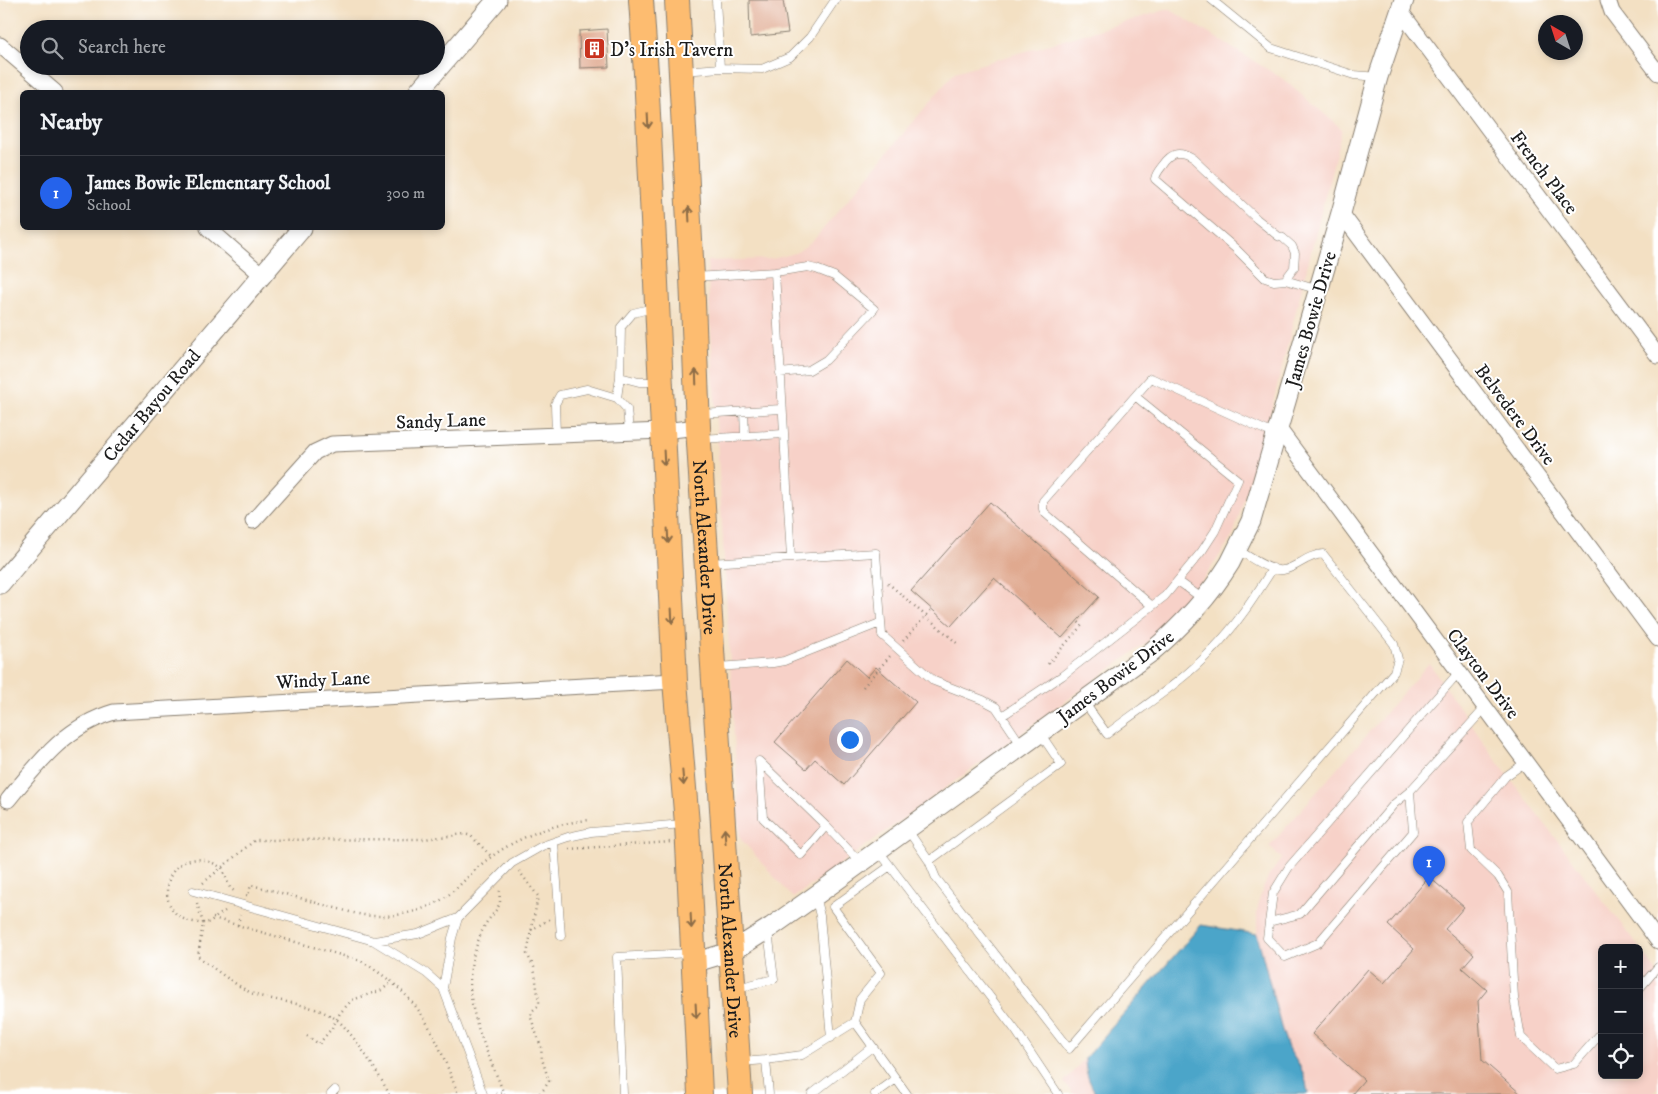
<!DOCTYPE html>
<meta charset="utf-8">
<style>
body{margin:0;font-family:"IM FELL DW Pica",serif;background:#20242c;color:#f1f3f6}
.controls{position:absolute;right:15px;bottom:15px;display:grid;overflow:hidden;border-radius:8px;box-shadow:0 2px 8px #0003}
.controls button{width:45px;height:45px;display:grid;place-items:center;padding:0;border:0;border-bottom:1px solid #363941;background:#171b24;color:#f1f3f6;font:25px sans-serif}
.compass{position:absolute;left:1538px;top:15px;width:45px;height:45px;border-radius:50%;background:#171b24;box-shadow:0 2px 8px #0003;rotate:321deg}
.you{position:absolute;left:849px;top:739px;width:18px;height:18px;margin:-12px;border:4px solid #fff;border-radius:50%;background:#1a73e8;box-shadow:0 0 0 8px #1a73e833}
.badge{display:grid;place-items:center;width:32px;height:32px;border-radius:50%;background:#2563eb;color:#fff;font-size:16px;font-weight:700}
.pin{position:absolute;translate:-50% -41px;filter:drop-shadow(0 1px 2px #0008)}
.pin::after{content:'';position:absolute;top:26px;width:18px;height:15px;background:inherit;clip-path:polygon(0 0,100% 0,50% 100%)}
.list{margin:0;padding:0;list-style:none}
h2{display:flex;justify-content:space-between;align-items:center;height:65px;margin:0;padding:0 20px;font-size:21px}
h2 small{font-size:16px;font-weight:400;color:#9ea1a6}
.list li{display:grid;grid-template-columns:32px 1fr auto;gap:15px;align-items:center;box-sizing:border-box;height:75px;padding:0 20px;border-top:1px solid #363941}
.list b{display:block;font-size:19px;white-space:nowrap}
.list p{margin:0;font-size:16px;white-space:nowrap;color:#9ea1a6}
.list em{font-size:16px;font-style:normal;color:#9ea1a6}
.icon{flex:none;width:28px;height:28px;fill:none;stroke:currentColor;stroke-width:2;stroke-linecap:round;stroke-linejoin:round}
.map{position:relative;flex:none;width:1658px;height:1094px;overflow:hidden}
.search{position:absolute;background:#171b24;box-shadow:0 2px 8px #0003;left:20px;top:20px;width:425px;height:55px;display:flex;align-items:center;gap:12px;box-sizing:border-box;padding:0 18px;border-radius:28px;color:#9ea1a6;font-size:19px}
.panel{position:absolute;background:#171b24;box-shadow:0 2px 8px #0003;left:20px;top:90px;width:425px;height:140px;border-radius:8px}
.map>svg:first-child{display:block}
.built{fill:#f7d1c8;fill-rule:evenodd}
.water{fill:#4ba5c9;stroke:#346072}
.building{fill:#e0a98f}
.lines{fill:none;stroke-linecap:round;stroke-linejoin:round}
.service-casing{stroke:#887e70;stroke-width:9}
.minor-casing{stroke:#887e70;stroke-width:17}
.tertiary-casing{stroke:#887e70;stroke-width:21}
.primary-casing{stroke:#887e70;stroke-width:26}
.path{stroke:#887e70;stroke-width:2.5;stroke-dasharray:1 4;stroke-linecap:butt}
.service{stroke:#fff;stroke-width:8}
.minor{stroke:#fff;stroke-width:15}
.tertiary{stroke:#fff;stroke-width:19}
.primary{stroke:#fdbc70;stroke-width:24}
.oneway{stroke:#8c6c46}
.labels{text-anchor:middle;stroke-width:4;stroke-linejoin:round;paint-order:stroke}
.poi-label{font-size:19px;fill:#1c1c1c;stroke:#fff;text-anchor:start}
.street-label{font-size:19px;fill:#1c1c1c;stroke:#fff}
</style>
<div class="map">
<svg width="1658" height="1094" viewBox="0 0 1658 1094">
<rect width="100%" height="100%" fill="#fff"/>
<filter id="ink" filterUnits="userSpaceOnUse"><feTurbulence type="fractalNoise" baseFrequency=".02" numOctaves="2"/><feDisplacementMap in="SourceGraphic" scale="10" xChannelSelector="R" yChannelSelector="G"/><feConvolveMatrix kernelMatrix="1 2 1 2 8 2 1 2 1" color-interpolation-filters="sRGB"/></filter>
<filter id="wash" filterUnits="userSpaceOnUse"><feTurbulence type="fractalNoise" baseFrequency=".0096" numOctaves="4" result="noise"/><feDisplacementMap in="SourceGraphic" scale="20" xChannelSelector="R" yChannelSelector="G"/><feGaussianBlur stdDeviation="1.12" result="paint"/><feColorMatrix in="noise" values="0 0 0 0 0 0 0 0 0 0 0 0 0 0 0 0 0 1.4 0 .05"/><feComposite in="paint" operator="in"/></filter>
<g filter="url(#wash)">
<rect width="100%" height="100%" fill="#f3e0c3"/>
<path class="built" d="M1169 9 1283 79 1342 129 1271 410 1233 536 1181 611 1149 641 793 898 740 838 707 261 772 259 796 253 813 241 955 72Z
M1429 663 1493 756 1648 959 1658 975V1087L1652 1094H1308L1306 1082 1288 1048 1281 1027 1257 934V913L1260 896 1268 877 1282 858 1269 847ZM1602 948H1639V1075H1602Z
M1085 1058V1070L1090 1085 1096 1094H1073L1064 1082Z"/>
<path class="water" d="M1201 925 1257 934 1281 1027 1288 1048 1301 1068 1306 1082 1308 1094H1096C1089 1082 1085 1072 1085 1058Z"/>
<g id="blocks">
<path class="building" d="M749 0H783L788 33 750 37Z
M607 29 609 67 580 68 579 31Z
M990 502 1099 597 1062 638 994 578 951 626 911 591Z
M847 659 867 677 876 667 916 702 844 785 815 759 806 769 775 742Z
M1429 877 1464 907 1445 929 1474 954 1462 968 1487 990 1478 1001 1482 1060 1521 1094H1352L1364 1080 1312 1034 1368 969 1384 983 1414 949 1388 925Z"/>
</g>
</g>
<g filter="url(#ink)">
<use href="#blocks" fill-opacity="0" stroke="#887e70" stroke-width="1"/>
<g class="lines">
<defs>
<path id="service" d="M1212 0 1271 48 1354 75 1378 77
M720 68 762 69 790 57 810 37 835 0
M684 71 720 68 716 0
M775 272 791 558
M694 277 775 272 808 267 816 269 834 276 874 309 826 360 809 370 780 373
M1285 280 1294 268 1295 253 1292 246 1283 238 1278 236 1257 219 1193 159C1180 151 1172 152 1163 165 1159 170 1156 173 1155 179L1236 249 1265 278 1274 281 1285 280 1319 290
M620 377 639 382H658
M617 398 620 377 621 327 633 313 653 308
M744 411 745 435
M701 414 781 409
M556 435 555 404 560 395 587 389 617 398 627 409 629 432
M701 439 783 434
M709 563 876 553 882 635 934 681 983 700 996 707 1022 746
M1178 581 1203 599
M1152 606 1045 513 1043 509V501L1151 378 1276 435
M717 667 773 663 784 661 880 623
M1459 672 1289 867 1273 893 1267 938 1285 957 1318 943 1413 832 1410 791 1485 708
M1084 702 1107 734C1142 707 1181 683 1211 651 1236 626 1254 598 1273 568
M1002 716 1062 676 1165 596 1202 551 1215 531 1238 480 1135 396
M1526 762 1506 776 1468 822 1471 850 1498 876 1508 892 1514 998 1521 1037 1555 1069 1574 1064 1602 1032
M826 826 801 855 763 818 759 761 826 826 861 863
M907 829 929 861 1061 764 1040 733
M554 842 561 936
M878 850 1016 1031 1058 1094
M929 861 936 878 1069 1049 1394 672 1398 659 1394 644 1323 554C1306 555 1297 568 1283 570 1270 572 1248 556 1237 549
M193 891 374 941 418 934 458 918 512 863 542 846 568 837 591 832 683 824
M815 896 820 916 831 1038
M458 918 452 938 443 988 483 1094
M1269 922 1300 914 1394 804 1410 791
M374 941 426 973 443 988
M737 988 774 979 768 931
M1639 989 1658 967
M855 1022 907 1094
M741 1062 766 1060
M331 1094 335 1090
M623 1094 617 957 690 953
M769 1094 766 1060 802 1055 855 1022 860 999 881 973 833 907 890 866
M812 1094 872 1047
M875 1094 896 1079"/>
<path id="minor" d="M1608 0 1612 12 1658 73
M1401 12 1658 356
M0 45 55 92
M1341 213 1658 639
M208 228 262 275
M1279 429 1658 941
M253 521 315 452 332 444 663 431 698 427
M8 800C39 762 66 726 114 712L675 681"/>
<path id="tertiary" d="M418 92 497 0
M0 584 302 228
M693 963 733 951 771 927 815 896 1150 653C1181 627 1209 597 1230 563 1237 549 1244 535 1251 521L1341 213 1378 77 1404 0"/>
<g id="primary">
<path d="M641 0 646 73 675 681 687 824 700 1094"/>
<path id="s1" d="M677 0 692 277 698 427 740 1094"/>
</g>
</defs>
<use href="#service" class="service-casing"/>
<use href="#minor" class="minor-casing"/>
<use href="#tertiary" class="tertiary-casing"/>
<use href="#primary" class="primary-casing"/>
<path class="path" d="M888 583 958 644
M903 641 932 609
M1048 664 1082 625 1077 621
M863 687 890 656
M569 849 671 842
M519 871 538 896 527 954 534 967 539 1002 538 1006 532 1011 531 1018 541 1047 542 1059 549 1081 544 1089 539 1094
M203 883 255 840 424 839 465 834 471 836 491 856
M500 891C499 894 500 899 500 902 498 910 489 918 485 925 480 934 476 947 473 957 461 1005 488 1051 504 1094
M246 895 248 896 251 885C275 891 300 898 324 905 341 909 359 916 376 916 401 917 432 909 451 893 465 881 476 867 491 857 518 837 555 823 589 820
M197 903 203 923 198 956C208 965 244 991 256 995 282 1003 312 1003 336 1019 351 1030 381 1077 389 1094
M225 911C220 914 214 919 209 922 204 924 198 923 194 922 152 916 162 852 204 860 210 861 217 865 222 868L230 888 234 891
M213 918 361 961C423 998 433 1030 458 1094
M238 925 240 915
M531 930 550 919
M307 1036 319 1044 332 1028 340 1013 352 1000 382 990 392 982
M496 1094 503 1091"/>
<use href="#service" class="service"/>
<use href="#minor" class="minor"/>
<use href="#tertiary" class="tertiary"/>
<use href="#primary" class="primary"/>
</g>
<defs><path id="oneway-shaft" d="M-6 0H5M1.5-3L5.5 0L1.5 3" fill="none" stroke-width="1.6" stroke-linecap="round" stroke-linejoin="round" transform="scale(1.25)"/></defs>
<g class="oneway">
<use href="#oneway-shaft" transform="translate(648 121) rotate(87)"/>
<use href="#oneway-shaft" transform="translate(689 214) rotate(-93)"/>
<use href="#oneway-shaft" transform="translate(696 377) rotate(-92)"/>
<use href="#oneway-shaft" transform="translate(664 458) rotate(87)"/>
<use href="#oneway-shaft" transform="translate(668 536) rotate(87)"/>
<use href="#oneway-shaft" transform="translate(672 616) rotate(87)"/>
<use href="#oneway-shaft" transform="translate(683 778) rotate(85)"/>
<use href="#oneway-shaft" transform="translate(725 836) rotate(-94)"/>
<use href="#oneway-shaft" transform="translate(691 921) rotate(87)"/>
<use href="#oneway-shaft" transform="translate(696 1011) rotate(87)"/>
</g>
</g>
<defs>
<symbol id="building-square" viewBox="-11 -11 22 22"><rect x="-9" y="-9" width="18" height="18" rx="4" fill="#c8321e" stroke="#fff"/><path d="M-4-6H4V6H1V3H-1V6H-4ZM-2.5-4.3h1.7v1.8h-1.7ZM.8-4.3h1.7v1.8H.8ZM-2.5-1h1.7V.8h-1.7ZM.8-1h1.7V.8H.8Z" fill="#fff"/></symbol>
</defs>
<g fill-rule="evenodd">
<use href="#building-square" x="582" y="36" width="25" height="25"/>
</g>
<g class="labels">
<g class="poi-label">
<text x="610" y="56">D's Irish Tavern</text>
</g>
<g class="street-label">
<text transform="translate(1545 172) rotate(53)" y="7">French Place</text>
<text transform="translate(1310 319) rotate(-74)" y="7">James Bowie Drive</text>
<text transform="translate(151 405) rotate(-50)" y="7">Cedar Bayou Road</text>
<text transform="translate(1516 414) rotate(53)" y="7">Belvedere Drive</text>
<text transform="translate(441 420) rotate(-2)" y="7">Sandy Lane</text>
<text dy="7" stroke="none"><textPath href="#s1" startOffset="548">North Alexander Drive</textPath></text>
<text transform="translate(1484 673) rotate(53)" y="7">Clayton Drive</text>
<text transform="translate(1115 676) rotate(-37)" y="7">James Bowie Drive</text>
<text transform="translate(323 679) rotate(-3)" y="7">Windy Lane</text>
<text dy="7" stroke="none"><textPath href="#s1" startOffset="952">North Alexander Drive</textPath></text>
</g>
</g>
</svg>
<div class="controls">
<button>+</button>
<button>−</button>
<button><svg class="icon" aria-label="locate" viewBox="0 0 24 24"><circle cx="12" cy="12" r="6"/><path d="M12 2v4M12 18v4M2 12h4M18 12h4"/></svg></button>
</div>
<svg class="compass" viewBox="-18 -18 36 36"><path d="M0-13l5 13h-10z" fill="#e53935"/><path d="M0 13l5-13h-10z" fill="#9ea1a6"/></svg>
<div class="you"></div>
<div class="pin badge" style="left:1429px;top:887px">1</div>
<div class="search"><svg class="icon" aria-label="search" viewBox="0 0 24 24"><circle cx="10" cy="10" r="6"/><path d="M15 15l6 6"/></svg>Search here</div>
<section class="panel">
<h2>Nearby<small></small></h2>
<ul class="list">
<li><span class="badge">1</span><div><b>James Bowie Elementary School</b><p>School</p></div><em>300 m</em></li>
</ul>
</section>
</div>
